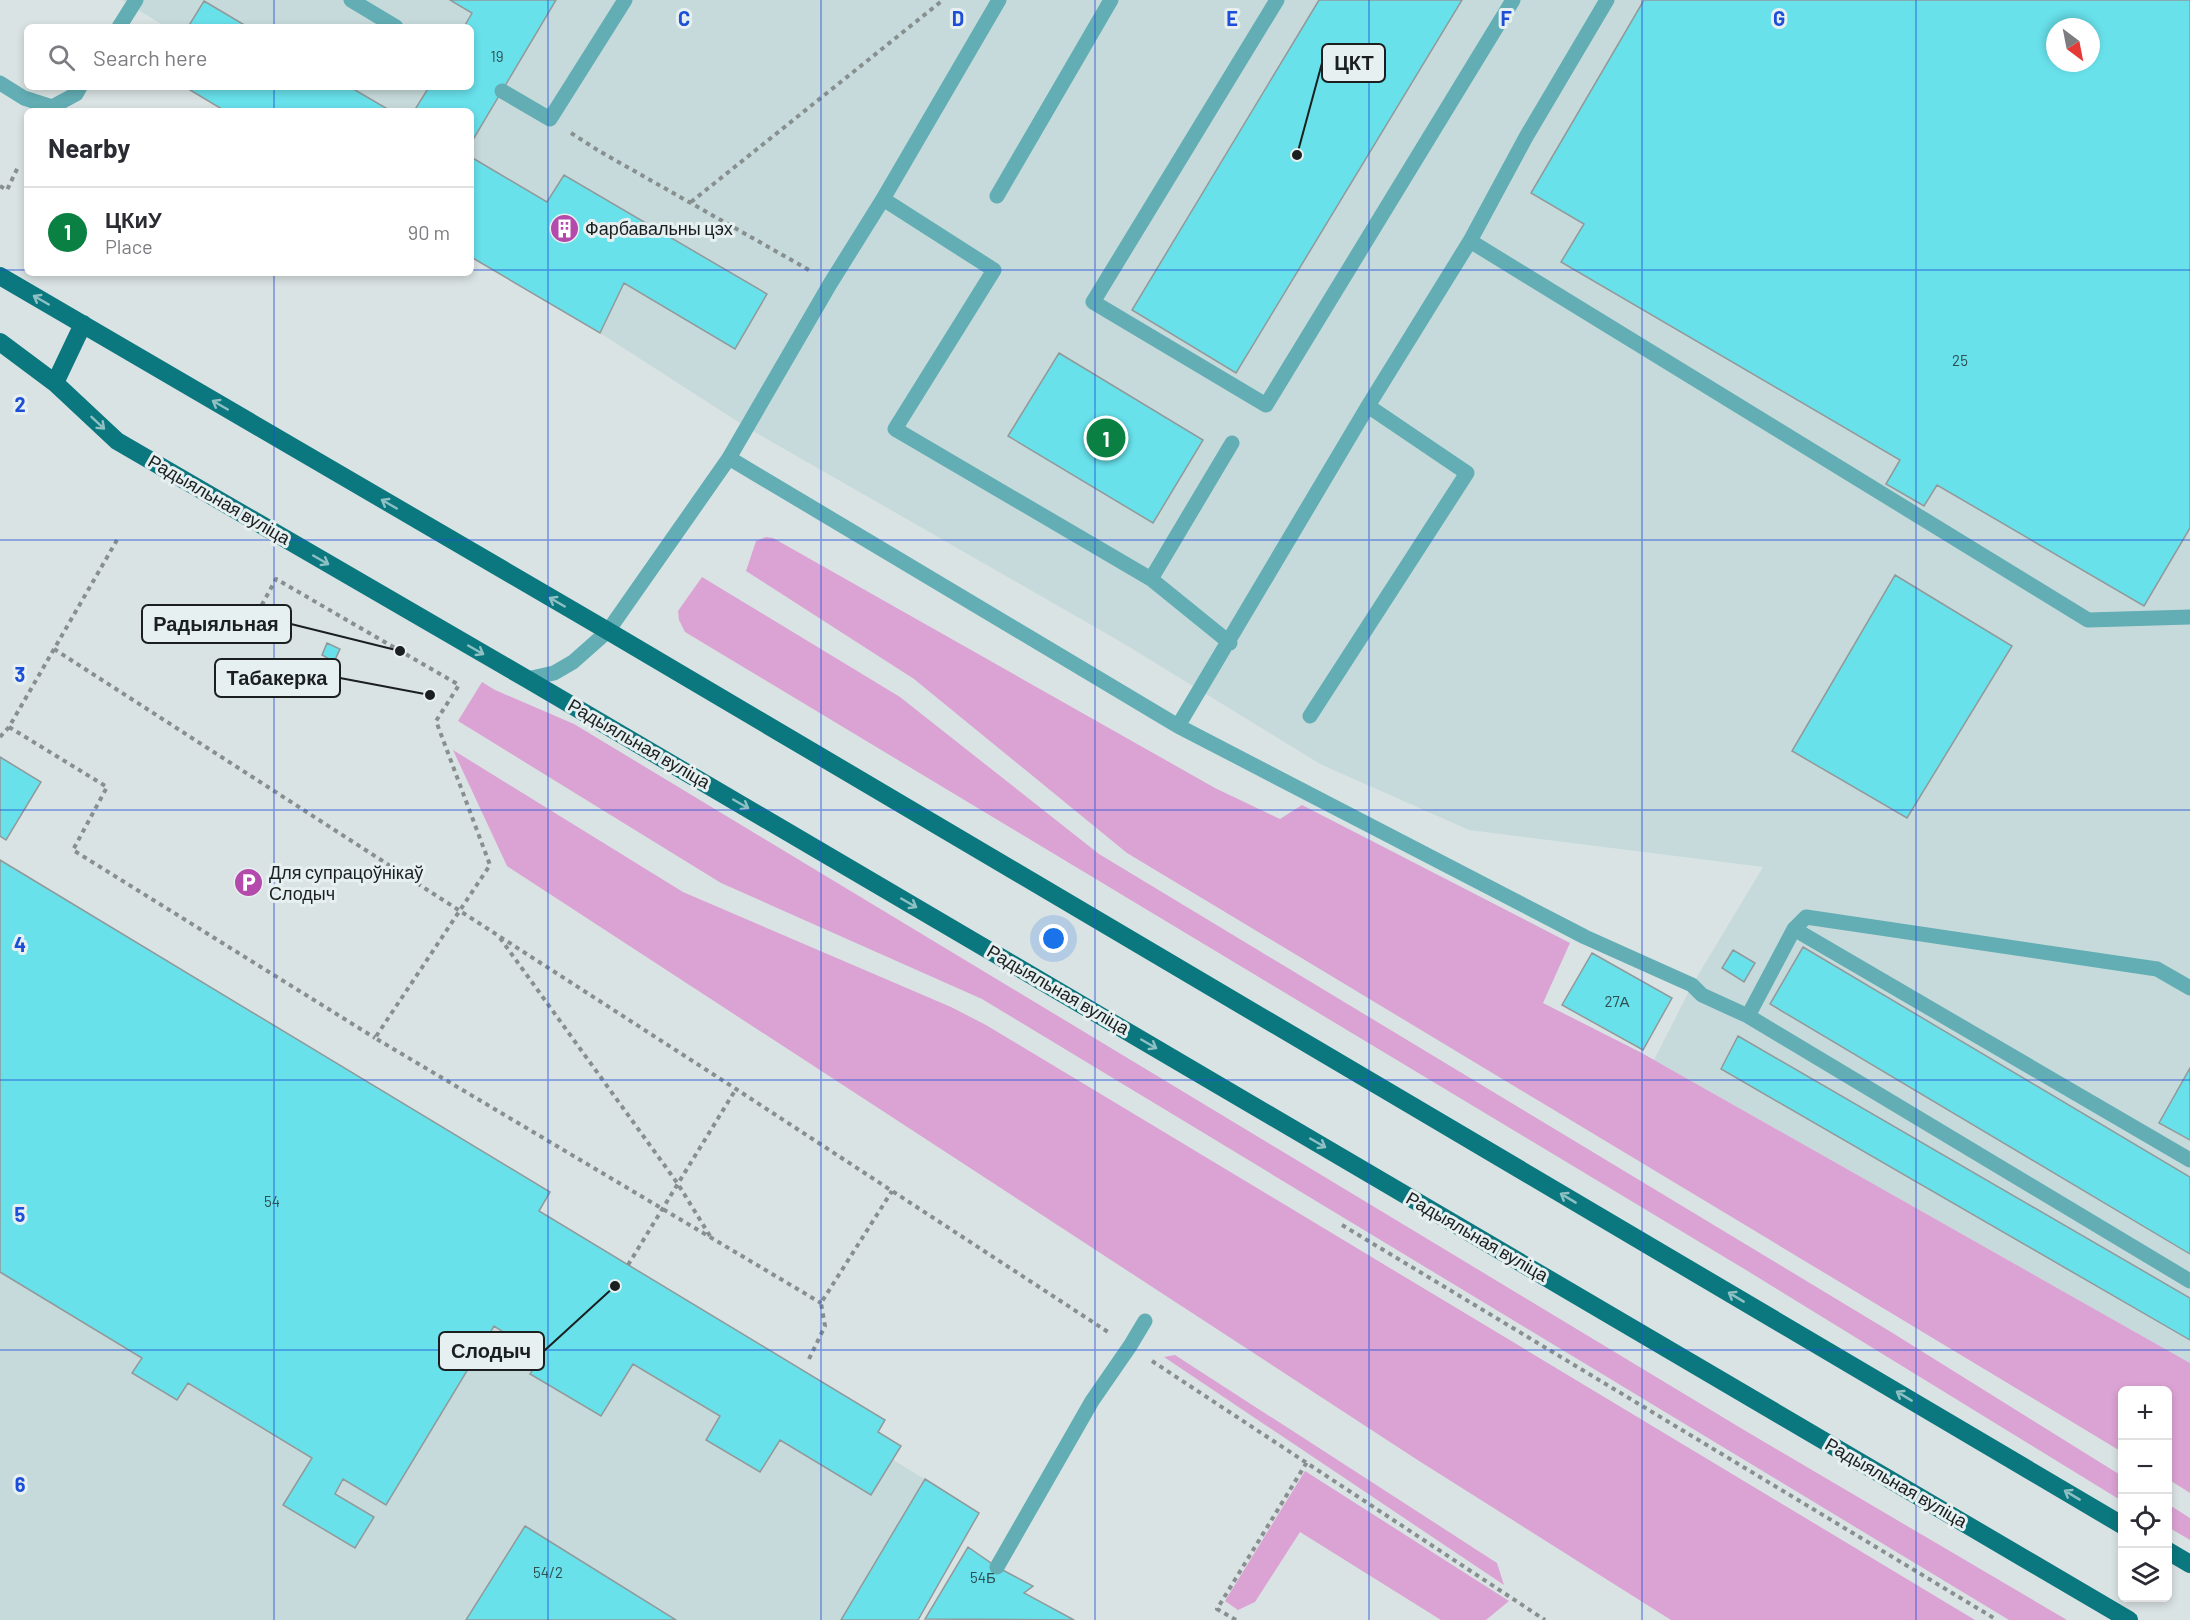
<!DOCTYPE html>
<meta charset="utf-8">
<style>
body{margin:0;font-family:Barlow,sans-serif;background:#f2f2f3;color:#2b2b33}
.controls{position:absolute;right:18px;bottom:18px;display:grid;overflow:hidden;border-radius:9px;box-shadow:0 3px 9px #0003}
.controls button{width:54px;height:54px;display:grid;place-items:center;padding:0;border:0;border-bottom:2px solid #e1e1e2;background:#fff;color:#2b2b33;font:30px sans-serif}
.compass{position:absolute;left:2046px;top:18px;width:54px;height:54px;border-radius:50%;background:#fff;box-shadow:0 3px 9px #0003;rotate:148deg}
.you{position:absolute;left:1054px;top:939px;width:21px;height:21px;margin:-15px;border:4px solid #fff;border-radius:50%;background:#1a73e8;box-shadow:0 0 0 9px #1a73e833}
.badge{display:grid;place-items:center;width:39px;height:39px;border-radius:50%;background:#0b8043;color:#fff;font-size:20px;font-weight:700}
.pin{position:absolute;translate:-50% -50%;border:3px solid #fff;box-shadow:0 2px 6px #0006}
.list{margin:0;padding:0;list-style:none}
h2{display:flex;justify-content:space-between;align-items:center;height:78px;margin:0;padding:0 24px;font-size:26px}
h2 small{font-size:20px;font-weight:400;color:#7c7c81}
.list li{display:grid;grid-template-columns:39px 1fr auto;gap:18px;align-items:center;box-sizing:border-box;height:90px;padding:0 24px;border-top:2px solid #e1e1e2}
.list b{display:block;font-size:22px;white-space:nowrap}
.list p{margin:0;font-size:20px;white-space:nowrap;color:#7c7c81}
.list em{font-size:20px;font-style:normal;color:#7c7c81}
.icon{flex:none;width:33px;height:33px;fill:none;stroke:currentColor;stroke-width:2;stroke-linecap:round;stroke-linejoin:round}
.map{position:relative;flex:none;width:2190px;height:1620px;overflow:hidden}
.search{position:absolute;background:#fff;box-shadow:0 3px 9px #0003;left:24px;top:24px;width:450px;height:66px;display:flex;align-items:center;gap:15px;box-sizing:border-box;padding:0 21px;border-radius:9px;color:#7c7c81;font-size:22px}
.panel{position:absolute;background:#fff;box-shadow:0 3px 9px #0003;left:24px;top:108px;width:450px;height:168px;border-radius:9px}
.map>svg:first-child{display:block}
.built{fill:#c7dadb;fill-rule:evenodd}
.green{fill:#dba3d3}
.building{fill:#68e1eb;stroke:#91999a;stroke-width:1.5;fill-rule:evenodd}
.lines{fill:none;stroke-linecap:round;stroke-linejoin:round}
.path{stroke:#888f8f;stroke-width:4;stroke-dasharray:4.5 4.5;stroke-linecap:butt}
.service{stroke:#62aeb4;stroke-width:15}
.primary{stroke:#0b777e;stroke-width:18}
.oneway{stroke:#8fc0c3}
.grid{fill:none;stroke:#1d4ed8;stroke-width:1.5;stroke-opacity:0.55}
.labels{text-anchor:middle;stroke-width:6;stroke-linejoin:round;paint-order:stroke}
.number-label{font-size:15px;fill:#2e5052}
.poi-label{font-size:18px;fill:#1b1f1f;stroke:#e7f0f1;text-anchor:start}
.street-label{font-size:18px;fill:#1b1f1f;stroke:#e7f0f1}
.grid-label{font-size:20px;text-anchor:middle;font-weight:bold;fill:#1d4ed8;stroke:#e7f0f1;stroke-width:6;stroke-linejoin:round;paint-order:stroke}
.leader{fill:none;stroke:#1b1f1f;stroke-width:2}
.callout-dot{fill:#1b1f1f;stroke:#e7f0f1;stroke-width:2}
.callout{fill:#e7f0f1;stroke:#1b1f1f;stroke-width:2}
.callout-label{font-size:20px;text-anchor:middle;font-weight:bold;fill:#1b1f1f}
</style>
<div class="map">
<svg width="2190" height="1620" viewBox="0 0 2190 1620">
<rect width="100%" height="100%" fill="#dae3e4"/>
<path class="built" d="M122 0H2190V1363L1654 1060 1692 985 1763 867 1469 830 1320 764 1121 642 746 427 600 333 471 257V111H225L185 87H471V27H166ZM2055 27H2091V63H2055Z
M0 860 550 1192 539 1211 885 1420 878 1432 901 1446 892 1459 979 1513 918 1620H0Z"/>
<path class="green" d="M766 537 773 538 1215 788 1280 819 1302 805 1570 943 1543 1003 1640 1052 2190 1363V1493L2168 1479V1390H2122V1452L1127 853 914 679 746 571 756 541Z
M702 577 900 697 1099 854 1891 1332 2122 1476V1501L1746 1270 685 632 679 620 678 611Z
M482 682 495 690 574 724 1744 1430 2067 1620H2009L982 999 721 883 458 721Z
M453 750 683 892 951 1007 986 1025 1975 1620H1671L1416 1459 507 866Z
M1175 1355 1497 1563 1504 1585 1164 1357Z
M1305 1471 1509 1601 1486 1620H1441L1300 1532 1255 1602 1238 1610 1225 1601Z
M2168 1504 2190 1518V1540L2168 1527Z"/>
<path class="building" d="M450 0H556L471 143V111H414L429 87H471V27H464L472 13Z
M1319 0H1462L1236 373 1132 310Z
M1644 0H2190V528L2144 606 1937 485 1924 506 1886 484 1900 460 1561 262 1584 224 1531 193ZM2055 27H2091V63H2055Z
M204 1 248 27H188Z
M185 87H350L391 111H225Z
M471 157 547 202 564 175 767 294 735 349 624 283 600 333 471 257Z
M1059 353 1203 440 1153 523 1008 436Z
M1895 575 2012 646 1907 818 1792 751Z
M327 643 340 649 334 662 322 655Z
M0 757 41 782 6 840 0 836Z
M0 860 550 1192 539 1211 885 1420 878 1432 901 1446 871 1495 780 1440 760 1472 706 1440 720 1416 633 1364 601 1416 530 1374 541 1356 494 1326 386 1505 343 1479 335 1494 374 1517 355 1548 283 1505 312 1458 188 1383 177 1400 132 1373 142 1358 0 1272Z
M1803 947 2190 1177V1254L1770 1004Z
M1733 950 1755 963 1744 982 1722 968Z
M1592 953 1672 998 1643 1050 1562 1005Z
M1738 1036 2190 1298V1340L1721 1069Z
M2190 1068V1140L2159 1123Z
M925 1479 979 1513 918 1620H841Z
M525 1526 676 1620H466Z
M968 1547 997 1567 1033 1586 1024 1593 1074 1620 925 1619Z"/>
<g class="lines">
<path class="path" d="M571 133 599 151 809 270
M0 186 7 190 18 167
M691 202 943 0
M253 621 276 579 459 685 436 721 490 865 375 1038 821 1303
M54 649 736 1089 1108 1332
M9 727 107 787 73 850 375 1038
M0 737 9 727 117 540
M500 938 678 1184 710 1236
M1342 1225 1997 1620
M628 1265 736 1089
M809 1359 825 1326 821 1303 892 1191
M1152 1361 1545 1620
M1236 1620 1217 1609 1307 1462"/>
<path class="service" d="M351 0 396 27
M1277 0 1093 302 1266 405 1513 0
M119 27 136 0
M0 83 24 98 52 107 76 94 80 87
M502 91 550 119 625 0
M997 196 1111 0
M883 199 994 270 895 429 1151 579 1232 443
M1470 241 2088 620 2190 617
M729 458 1178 726 1368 406 1470 241 1526 137 1607 0
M1151 579 1230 643
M527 679 554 673 573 662 608 631 729 458 830 284 883 199 999 0
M1310 716 1467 473 1368 406
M1178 726 1585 937 1692 985 1702 995 1748 1016 2190 1281
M1794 929 1806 917 2157 969 2190 988
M1748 1016 1794 929 2190 1160
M997 1567 1092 1401 1130 1346 1145 1321"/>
<path class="primary" d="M0 276 608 631 2122 1525
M0 342 55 383 117 441 527 679 2129 1620
M55 383 83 324
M2168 1551 2190 1564"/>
</g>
<defs><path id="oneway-shaft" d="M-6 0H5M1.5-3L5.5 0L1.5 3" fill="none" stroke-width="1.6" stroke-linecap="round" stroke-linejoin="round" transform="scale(1.5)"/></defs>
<g class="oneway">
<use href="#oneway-shaft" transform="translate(41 300) rotate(-150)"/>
<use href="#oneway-shaft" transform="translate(220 405) rotate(-150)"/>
<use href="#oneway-shaft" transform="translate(98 423) rotate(43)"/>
<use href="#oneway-shaft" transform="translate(389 504) rotate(-150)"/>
<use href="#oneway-shaft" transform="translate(321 560) rotate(30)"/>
<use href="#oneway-shaft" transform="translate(557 602) rotate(-150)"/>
<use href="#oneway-shaft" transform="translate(476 650) rotate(30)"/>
<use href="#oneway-shaft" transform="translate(741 804) rotate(30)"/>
<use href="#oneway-shaft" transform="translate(909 903) rotate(30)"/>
<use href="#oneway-shaft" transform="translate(1149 1044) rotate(30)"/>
<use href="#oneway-shaft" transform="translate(1318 1143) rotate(30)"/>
<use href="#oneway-shaft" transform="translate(1568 1198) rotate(-149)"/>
<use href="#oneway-shaft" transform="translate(1736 1297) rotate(-149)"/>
<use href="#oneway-shaft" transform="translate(1904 1396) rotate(-149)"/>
<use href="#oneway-shaft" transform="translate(2072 1495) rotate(-149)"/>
</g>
<path class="grid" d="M274 0V27M548 0V1620M821 0V1620M1095 0V1620M1369 0V1620M1642 0V1620M1916 0V1620M274 87V111M0 270H27M471 270H2190M274 273V1620M0 540H2190M0 810H2190M0 1080H2190M0 1350H2190"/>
<defs>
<symbol id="building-disc" viewBox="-11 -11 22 22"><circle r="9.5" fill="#b44aab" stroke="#e7f0f1"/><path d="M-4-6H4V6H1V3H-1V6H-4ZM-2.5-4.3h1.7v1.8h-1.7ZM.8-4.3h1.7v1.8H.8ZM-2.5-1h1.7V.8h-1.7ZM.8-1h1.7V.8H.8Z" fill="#fff"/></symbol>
<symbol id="parking-disc" viewBox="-11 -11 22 22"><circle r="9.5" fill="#b44aab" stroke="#e7f0f1"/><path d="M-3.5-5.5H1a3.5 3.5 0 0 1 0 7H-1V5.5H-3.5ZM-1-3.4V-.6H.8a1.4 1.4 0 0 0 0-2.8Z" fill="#fff"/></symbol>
</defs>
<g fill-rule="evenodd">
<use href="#building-disc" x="548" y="212" width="33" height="33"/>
<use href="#parking-disc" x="232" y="866" width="33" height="33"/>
</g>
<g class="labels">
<g class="number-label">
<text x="497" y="62">19</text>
<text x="1960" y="366">25</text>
<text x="1617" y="1007">27А</text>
<text x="272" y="1207">54</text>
<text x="548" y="1578">54/2</text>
<text x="983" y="1583">54Б</text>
</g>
<g class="poi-label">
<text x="585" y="235">Фарбавальны цэх</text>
<text x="269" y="879">Для супрацоўнікаў<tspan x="269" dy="21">Слодыч</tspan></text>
</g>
<g class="street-label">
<text transform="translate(219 500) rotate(30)" y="6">Радыяльная вуліца</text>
<text transform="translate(639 744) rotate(30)" y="6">Радыяльная вуліца</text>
<text transform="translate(1058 990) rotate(30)" y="6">Радыяльная вуліца</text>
<text transform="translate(1477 1237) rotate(30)" y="6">Радыяльная вуліца</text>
<text transform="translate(1896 1483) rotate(30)" y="6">Радыяльная вуліца</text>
</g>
</g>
<g class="grid-label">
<text x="684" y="26">C</text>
<text x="958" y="26">D</text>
<text x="1232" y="26">E</text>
<text x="1506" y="26">F</text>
<text x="1779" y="26">G</text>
<text x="20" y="412">2</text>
<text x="20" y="682">3</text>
<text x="20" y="952">4</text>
<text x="20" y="1222">5</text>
<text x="20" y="1492">6</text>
</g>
<path class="leader" d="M1297 155L1322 63M400 651L291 624M430 695L340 678M615 1286L544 1351"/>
<g class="callout-dot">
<circle cx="1297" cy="155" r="6"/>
<circle cx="400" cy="651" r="6"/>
<circle cx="430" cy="695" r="6"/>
<circle cx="615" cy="1286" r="6"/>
</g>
<g class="callout">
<rect x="1322" y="44" width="63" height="38" rx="6"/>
<rect x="142" y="605" width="149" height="38" rx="6"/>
<rect x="215" y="659" width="125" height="38" rx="6"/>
<rect x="439" y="1332" width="105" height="38" rx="6"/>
</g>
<g class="callout-label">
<text x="1354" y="70">ЦКТ</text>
<text x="216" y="631">Радыяльная</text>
<text x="277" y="685">Табакерка</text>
<text x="491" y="1358">Слодыч</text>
</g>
</svg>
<div class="controls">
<button>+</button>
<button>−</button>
<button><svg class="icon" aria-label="locate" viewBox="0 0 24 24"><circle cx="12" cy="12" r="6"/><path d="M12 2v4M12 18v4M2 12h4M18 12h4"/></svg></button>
<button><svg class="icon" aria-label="layers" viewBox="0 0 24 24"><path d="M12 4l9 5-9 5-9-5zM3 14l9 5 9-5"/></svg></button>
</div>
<svg class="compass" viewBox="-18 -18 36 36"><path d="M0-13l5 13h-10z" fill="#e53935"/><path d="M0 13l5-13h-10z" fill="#7c7c81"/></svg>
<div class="you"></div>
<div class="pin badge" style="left:1106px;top:438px">1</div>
<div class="search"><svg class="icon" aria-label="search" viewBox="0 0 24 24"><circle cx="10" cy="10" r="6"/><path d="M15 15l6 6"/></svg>Search here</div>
<section class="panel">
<h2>Nearby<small></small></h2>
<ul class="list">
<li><span class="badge">1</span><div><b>ЦКиУ</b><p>Place</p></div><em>90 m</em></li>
</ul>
</section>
</div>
